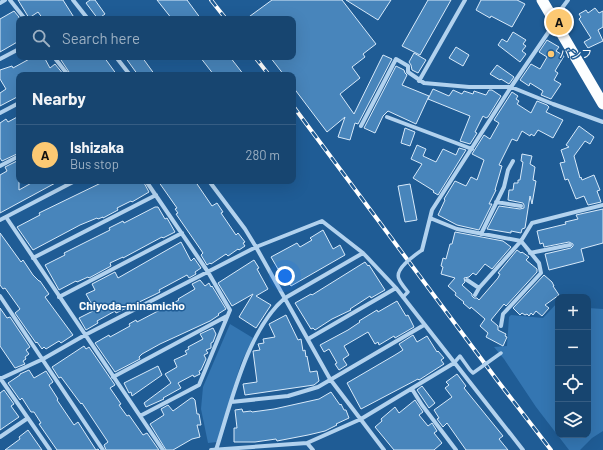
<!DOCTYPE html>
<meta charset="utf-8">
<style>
body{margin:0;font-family:Barlow,"Noto Sans JP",sans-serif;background:#204c75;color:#f1f3f6}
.controls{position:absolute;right:12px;bottom:12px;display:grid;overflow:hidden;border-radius:8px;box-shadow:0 4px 16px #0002}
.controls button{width:36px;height:36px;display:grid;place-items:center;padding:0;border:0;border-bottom:1px solid #365d83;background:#174570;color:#f1f3f6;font:20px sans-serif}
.you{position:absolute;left:285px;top:276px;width:14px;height:14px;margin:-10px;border:3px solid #fff;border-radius:50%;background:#1a73e8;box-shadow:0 0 0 6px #1a73e833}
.badge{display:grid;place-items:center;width:26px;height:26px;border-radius:50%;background:#fcc973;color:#111;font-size:13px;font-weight:700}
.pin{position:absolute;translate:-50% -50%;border:2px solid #fff;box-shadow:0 1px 4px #0006}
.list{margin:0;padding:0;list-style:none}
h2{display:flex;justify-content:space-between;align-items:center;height:52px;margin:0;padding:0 16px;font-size:17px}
h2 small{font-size:13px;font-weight:400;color:#9eb1c3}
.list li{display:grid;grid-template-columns:26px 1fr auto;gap:12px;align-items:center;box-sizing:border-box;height:60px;padding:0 16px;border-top:1px solid #365d83}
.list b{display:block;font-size:15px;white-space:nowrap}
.list p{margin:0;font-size:13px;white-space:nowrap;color:#9eb1c3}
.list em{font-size:13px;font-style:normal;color:#9eb1c3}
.icon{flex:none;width:22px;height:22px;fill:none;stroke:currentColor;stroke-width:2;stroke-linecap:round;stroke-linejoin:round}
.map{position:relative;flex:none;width:603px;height:450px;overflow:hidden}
.search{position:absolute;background:#174570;box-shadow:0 4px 16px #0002;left:16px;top:16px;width:280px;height:44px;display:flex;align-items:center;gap:10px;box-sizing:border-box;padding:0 14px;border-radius:8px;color:#9eb1c3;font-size:15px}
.panel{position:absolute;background:#174570;box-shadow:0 4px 16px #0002;left:16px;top:72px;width:280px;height:112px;border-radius:8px}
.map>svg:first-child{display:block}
.green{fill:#3476b2}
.building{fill:#4885bb;stroke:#d8eafa}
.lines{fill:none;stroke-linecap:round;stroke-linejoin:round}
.minor{stroke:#b2d2ee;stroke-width:4}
.trunk{stroke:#fcfeff;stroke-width:11}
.rail-casing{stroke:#fff;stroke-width:4}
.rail{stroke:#1f5c95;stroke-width:2.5;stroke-dasharray:8;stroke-linecap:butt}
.pedestrian-bridge{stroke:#b2d2ee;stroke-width:3.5}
.poi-dot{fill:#fcc973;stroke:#1f5c95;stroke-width:1.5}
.labels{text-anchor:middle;stroke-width:3;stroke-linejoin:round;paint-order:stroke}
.poi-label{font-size:11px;fill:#fff;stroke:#1f5c95;text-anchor:start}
.neighbourhood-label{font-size:12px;font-weight:bold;fill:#fff;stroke:#1f5c95}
</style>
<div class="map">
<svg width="603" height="450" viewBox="0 0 603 450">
<rect width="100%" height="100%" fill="#1f5c95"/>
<path class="green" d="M558 302V435H588V308L603 309V431L592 438 580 450H569L536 407 504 359 494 347 507 346 509 317 511 315 543 318Z
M230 324 253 338 241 363 217 442 208 443 201 409 203 387Z"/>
<path class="building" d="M18 0H63L75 19H43L38 12 29 18Z
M90 0H95L105 14 98 19 86 3Z
M157 0H187L201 19H172Z
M272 0H342L376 44 363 54 365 57 352 67 360 78 340 94 354 114 383 55 392 59 358 124 355 123 350 140 338 137 345 117 327 132 293 87V75H284L270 57H293V19H246Z
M346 0H391L378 20Z
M428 0H451L420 55 402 46Z
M481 0H517L525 4 512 27 491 16 490 18 476 10Z
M595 8 599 13 603 11V27L598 30 603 41 588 48 584 42 591 38 579 19 581 17 579 14 586 10 588 13Z
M14 11 19 17V41L0 52V19Z
M513 32 526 40 523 44 526 46 522 51 526 54 520 62 498 45 502 39 507 42Z
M547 40 559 47 556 51 564 56 555 71 558 73 554 80 561 84 551 99 541 95 543 91 530 83 529 86 520 80 531 64 540 69 547 57 539 52Z
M456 47 469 55 463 66 449 58Z
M414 53 426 60 418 73 412 70 411 65 409 62Z
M33 57H44L50 68 55 64 64 75H19V96L0 106V93L6 89 0 79V70L12 66 13 68Z
M65 57H104L117 75H71L61 60Z
M125 57H142L155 75H138Z
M200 57H230L244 75H214Z
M497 65 514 77 509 84 501 79 500 80 490 74Z
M396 66 404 70 405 73 407 75 402 85 429 96 416 124 388 111 383 116 375 133 364 128Z
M433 89 449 96 453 90 462 94 464 91 473 94 474 91 486 95 489 90H492L501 96 488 117 486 118 483 116 475 132 477 133 470 144 460 141 470 116 428 99Z
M512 92 518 96 516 99 519 101 517 104 531 113 537 101 547 105 549 107 546 112 563 120 553 138 538 130 534 136 531 134 530 136 522 131 517 141 512 139 499 165 502 166 495 190H496L489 204H492L479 230 457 225 438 215 445 200 444 199 455 181 466 186 471 177 477 180 484 160 472 154 484 135 490 139 499 123 494 120Z
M19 116V153L2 161 0 158V123L6 119 8 122Z
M579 126 594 137 590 144 585 141 574 156 580 178 581 177 582 180 594 175 600 190 597 191 601 202 588 205 584 196 576 199 568 179 565 180 560 163 565 162 561 150 569 147 566 145Z
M405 128 415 132 410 146 401 143Z
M417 145 426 149 423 156 436 162 443 149 456 155 459 148 466 150 438 195 433 192 434 191 413 178 422 164 411 159Z
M522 154 532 156 530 164 535 167 533 180 536 181 532 204 530 196 525 228 522 229 521 233 511 231V233L487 229 499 206 520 209 524 208V205L523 203 508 200 509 190H513L514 183H518V180H520L523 162 521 161Z
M19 160V190L35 181H59L0 213V175L7 171 5 167Z
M105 181H143L149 192 132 202 131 201 117 208 118 210 103 218V217L98 219 97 218 80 225 33 250 17 227 40 215 39 213Z
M158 181H195L212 206 217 203 223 212 221 213 236 235 238 233 245 242 243 243 245 246 239 250 238 249 228 256 226 254 211 264 210 263 207 265 201 255 203 253 176 214 178 213 175 209 177 208Z
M410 184 417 220 405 222 398 186Z
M155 207H158L165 219 167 218 175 232 163 238 162 237 123 258V257L110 263 111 266 89 278 88 277 77 282 76 281 59 290 45 265 65 255 64 253 110 230 109 228 123 221 124 223Z
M603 209V243L581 249 584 261 549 270 545 254 571 248 573 246V244L569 242 544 247 543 243 540 244 537 231 566 224 565 222 578 219 576 215Z
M323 230 333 249 340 245 345 255 291 286 280 268 278 269 271 257 297 243 300 247 312 240 310 238Z
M455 232 503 241 511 247 492 269 485 264 476 275 473 273 469 277 464 278 465 282 462 285 472 294V296L474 298H477L479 300 498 278 500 274 498 273 517 250 521 253 522 252 529 257 526 260 537 269V272L506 306 504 304 491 320 498 326V330L506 334 505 336 507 337 503 346 486 337 488 333 480 326 485 319 471 307 470 309 463 303 464 302 455 295 456 293 448 286 455 278 441 274 443 267 441 266 443 258 446 259 450 244H452Z
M0 233 21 262 23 260 33 275 39 281H40L49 294 45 297 73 335 61 343 59 341 46 349 44 347 42 349 37 342 36 343 15 313 20 309 5 288 3 289 0 285Z
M181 242 191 261 194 258 201 268 195 272 196 274 189 278 187 275 159 290 160 292 154 295 116 313 115 311 97 321 98 323 86 330 79 318 95 310 86 294 95 290 92 284 115 272 118 278Z
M254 260 259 268 257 269 268 289 256 296 271 305 256 328 239 317 253 294 232 306 218 283Z
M365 262 368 266 369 265 385 290 371 298 370 296 350 309 351 310 332 319 315 330 313 328 311 329 295 303 311 294 312 295Z
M544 275 552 282 554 286H553L559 295 545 305 549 308 542 316 536 311 533 315 531 313 529 316 527 314 525 315 522 313 520 315 513 308Z
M200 280 205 286 209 283 211 287 212 286 226 309 218 314 219 315 210 321 160 344 142 354 139 357 140 359 115 372 95 343 109 335 110 337 130 326 129 324 136 320 137 322 179 300 178 299 195 289 192 284Z
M397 301 406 316 408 315 414 327 395 338 394 336 379 345 378 342 375 344 368 332 344 346 349 355 343 359 347 365 339 370 335 364 337 363 329 349 324 352 320 345 348 330 360 322 359 321 377 310 378 312Z
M0 308 7 318 10 317 30 347 26 350 29 354 25 357 26 359 23 361 25 364 15 368 0 346Z
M286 315 298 340 301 339 303 351 305 350 306 357 307 356 310 372 317 371 319 381 314 385 245 395 243 384 257 382 253 351 260 350 258 344 264 343 263 339 275 337 269 324Z
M213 328 216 334 213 342 211 343V348L206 350 208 353 204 355 206 359 201 370 199 371 200 374 194 377 193 375 178 383 181 388 163 398 164 399 146 407 144 403 171 383 165 374 177 367 174 360 187 354 185 351 189 349 188 347 203 339 200 334Z
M413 335 417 342 427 336 437 352 438 351 444 358 441 360 444 364 419 380 418 379 361 409 347 383 395 355 403 350 399 344Z
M84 346 86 349 89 347 115 385 110 388 121 404 119 405 127 416 129 415 143 435 147 433 159 450H106L104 445 108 442 82 403 81 404 61 377 59 378 52 367Z
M158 366 162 375 132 396 131 392 129 393 124 383Z
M29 370 34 378 46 371 53 382 49 385 58 399 57 400 74 425 78 422 96 450 98 449 99 450H57L39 424 41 423 34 412H31L22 398 20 400 8 383 20 375V374Z
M457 374 466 386 464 388 503 436 499 439 508 450H466L447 423 443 427 437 419 439 418 434 410 452 397 445 388 449 385 446 382Z
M422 386 435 403 429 408 417 390Z
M4 390 14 404 11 406 19 417 0 430V393Z
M331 392 340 405 341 404 344 410H346L349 418 336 424 337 425 325 431 308 435 277 441 276 439 255 442H234V428H237L235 410 242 409 243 412 251 411 252 412 274 409 319 399Z
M191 398H193L195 400 197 414H199L201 425H197L200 437 192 439 173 450H166L150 424 164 415 161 409 168 405 173 411Z
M415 400 423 412 419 415 428 426 432 423 437 431 434 433 442 443 434 450H394L375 427 382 421 381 419 395 407 399 413Z
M28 430 42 450H5L20 439 19 437Z"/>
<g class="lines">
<path class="minor" d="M10 0 25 19
M73 0 88 19
M0 3 5 0
M555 19 556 16 568 0
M54 57 68 75
M116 57 130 75
M0 59 19 49
M419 81 465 0
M0 113 19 103
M387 117 472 149
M361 126 396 59 408 66V72L424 83 469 87H511L553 104 603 122
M0 166 19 156
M209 181 245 229 256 247 330 379 384 450
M496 202 521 206
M6 217 163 450
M430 218 457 229 521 241 539 263 541 273 503 314 501 326
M0 220 75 181
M481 234 504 187 508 170 513 161
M422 250 432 210 511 87 554 24
M530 253 570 245
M33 258 156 195
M467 280 479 288
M475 295 479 288 521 241 532 223 603 205
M0 296 103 450
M59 297 182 233
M308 339 396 288
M113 377 227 316
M0 378 50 450
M0 379 43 359 85 335 256 247 322 221 363 253 396 288 523 450
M412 389 422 405 456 450
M231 402 288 396 318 387 424 325
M140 416 199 385 230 310 208 272 146 181
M0 437 28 418
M307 443 313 450
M211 450 307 443 361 419 454 363
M216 450C231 404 247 330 285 298L363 253"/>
<path class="trunk" d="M542 0 603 104"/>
<defs>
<path id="rail" d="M211 0 226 19
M255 57 269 75
M293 106 497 380 551 450"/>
</defs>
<use href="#rail" class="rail-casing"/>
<use href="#rail" class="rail"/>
<path class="pedestrian-bridge" d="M403 297 408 292C405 288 401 284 399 279 394 269 415 255 422 250
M454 363 460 356 470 370 473 373 501 353"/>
</g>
<circle class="poi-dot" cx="551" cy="54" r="4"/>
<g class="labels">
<g class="poi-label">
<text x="559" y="58">バンフ</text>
</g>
<g class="neighbourhood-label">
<text x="132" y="310">Chiyoda-minamicho</text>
</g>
</g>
</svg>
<div class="controls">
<button>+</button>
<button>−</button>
<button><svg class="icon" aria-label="locate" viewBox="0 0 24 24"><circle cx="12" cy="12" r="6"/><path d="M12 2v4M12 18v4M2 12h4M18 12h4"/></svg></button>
<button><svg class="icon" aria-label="layers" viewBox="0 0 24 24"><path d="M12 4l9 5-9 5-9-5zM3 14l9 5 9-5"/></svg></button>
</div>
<div class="you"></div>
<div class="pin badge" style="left:559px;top:22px">A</div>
<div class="search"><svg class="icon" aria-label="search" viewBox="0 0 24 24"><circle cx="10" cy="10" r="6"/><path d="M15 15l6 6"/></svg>Search here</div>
<section class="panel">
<h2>Nearby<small></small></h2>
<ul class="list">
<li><span class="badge">A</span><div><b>Ishizaka</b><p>Bus stop</p></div><em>280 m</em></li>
</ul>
</section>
</div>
